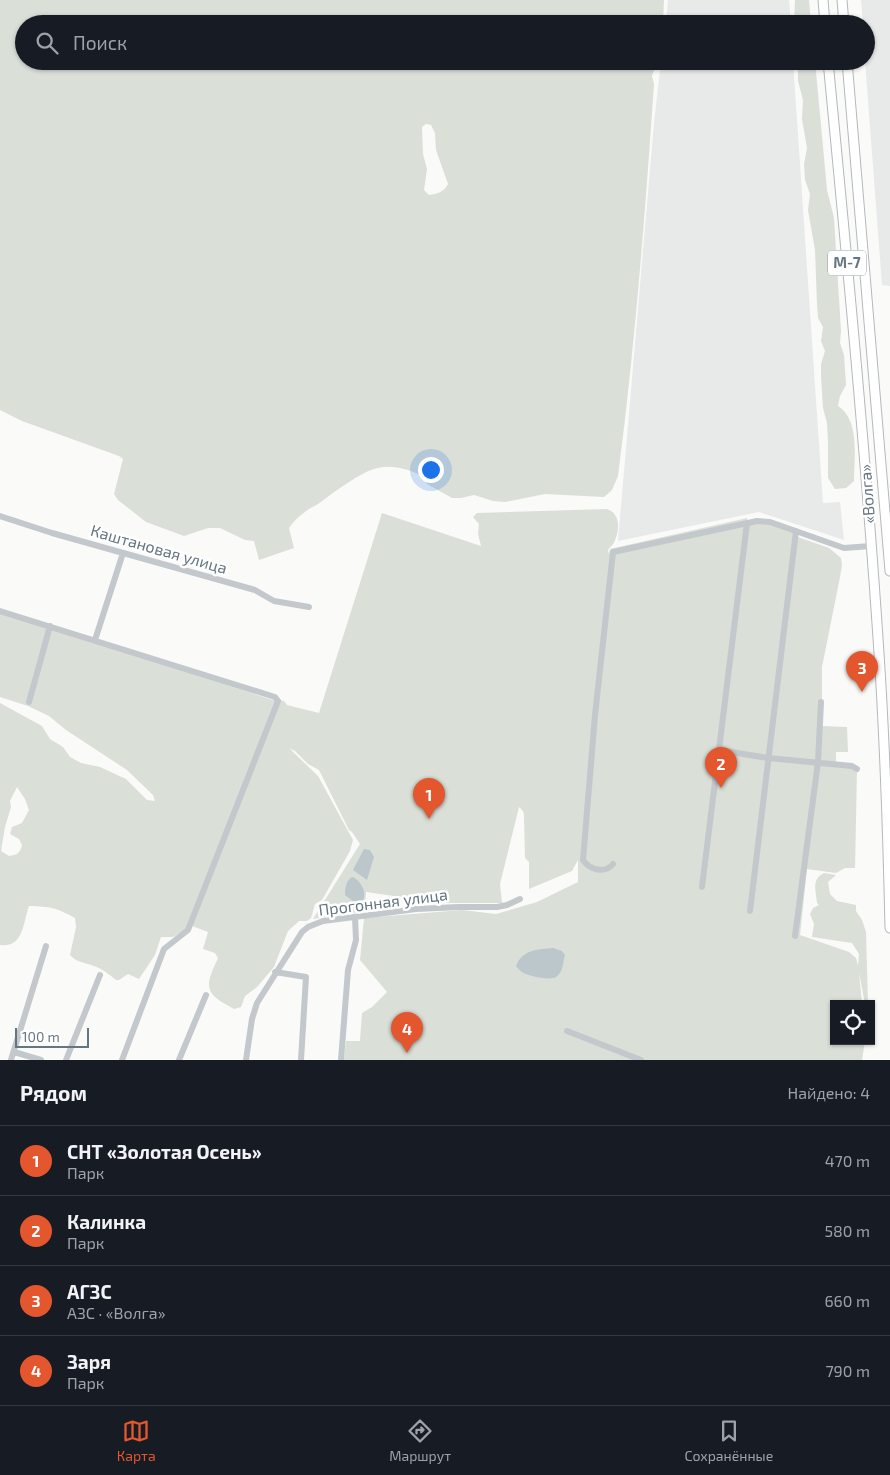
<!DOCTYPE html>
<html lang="ru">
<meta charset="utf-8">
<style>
body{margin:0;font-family:"Exo 2",sans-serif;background:#20242c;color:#f1f3f6}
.controls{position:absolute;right:15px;bottom:15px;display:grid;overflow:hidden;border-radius:0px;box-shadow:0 1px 4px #0004}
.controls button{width:45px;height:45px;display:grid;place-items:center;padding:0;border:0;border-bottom:1px solid #363941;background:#171b24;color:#f1f3f6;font:25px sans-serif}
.scale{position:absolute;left:15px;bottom:12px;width:74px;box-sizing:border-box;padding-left:5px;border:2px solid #657683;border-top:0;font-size:14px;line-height:18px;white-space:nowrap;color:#657683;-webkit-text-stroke:4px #fff;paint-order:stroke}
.you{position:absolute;left:430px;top:469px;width:18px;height:18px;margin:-12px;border:4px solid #fff;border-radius:50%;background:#1a73e8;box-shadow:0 0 0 8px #1a73e833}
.badge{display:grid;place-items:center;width:32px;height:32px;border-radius:50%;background:#e4572e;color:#fff;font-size:16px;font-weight:700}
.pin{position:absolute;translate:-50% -41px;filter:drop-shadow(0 1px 2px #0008)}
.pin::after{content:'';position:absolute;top:26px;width:18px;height:15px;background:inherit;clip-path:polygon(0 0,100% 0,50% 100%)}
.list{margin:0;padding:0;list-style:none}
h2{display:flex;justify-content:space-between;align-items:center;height:65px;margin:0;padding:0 20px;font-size:21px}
h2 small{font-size:16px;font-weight:400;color:#9ea1a6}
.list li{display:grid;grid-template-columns:32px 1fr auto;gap:15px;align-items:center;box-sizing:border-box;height:70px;padding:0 20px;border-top:1px solid #363941}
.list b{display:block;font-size:19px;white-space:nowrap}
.list p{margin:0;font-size:16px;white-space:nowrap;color:#9ea1a6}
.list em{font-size:16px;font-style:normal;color:#9ea1a6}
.icon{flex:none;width:28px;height:28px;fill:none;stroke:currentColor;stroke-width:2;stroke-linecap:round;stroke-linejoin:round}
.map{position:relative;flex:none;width:890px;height:1060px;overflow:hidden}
.search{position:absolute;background:#171b24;box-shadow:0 1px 4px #0004;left:15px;right:15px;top:15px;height:55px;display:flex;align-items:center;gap:12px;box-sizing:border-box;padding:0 18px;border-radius:28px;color:#9ea1a6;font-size:19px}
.sheet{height:345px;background:#171b24}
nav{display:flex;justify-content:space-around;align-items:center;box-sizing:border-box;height:70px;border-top:1px solid #363941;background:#171b24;font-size:14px;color:#9ea1a6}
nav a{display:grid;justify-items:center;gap:2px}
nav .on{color:#e4572e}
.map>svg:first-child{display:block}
.built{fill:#e8e9e9}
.green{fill:#dadfd7;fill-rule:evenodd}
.water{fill:#bbc7cb}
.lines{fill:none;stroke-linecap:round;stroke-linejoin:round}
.highway-casing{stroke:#b4b9bd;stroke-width:11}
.minor{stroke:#c3c8cc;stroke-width:6}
.highway{stroke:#fff;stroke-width:9}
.labels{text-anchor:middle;stroke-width:5;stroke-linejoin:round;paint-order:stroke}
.shield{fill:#fff;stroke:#939fa8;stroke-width:1}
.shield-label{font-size:15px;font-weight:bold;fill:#657683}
.street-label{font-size:16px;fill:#657683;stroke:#fff}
</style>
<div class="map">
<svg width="890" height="1060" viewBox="0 0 890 1060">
<rect width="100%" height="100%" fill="#fafaf8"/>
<path class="built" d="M668 0H789L791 24H666Z
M861 0H890V286L882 285 865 61 866 24H863Z
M661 61H793L823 503 840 502 844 540 759 512 618 541 654 123Z"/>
<path class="green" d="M0 0H664L663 24H24V61H657L652 76 654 84C645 215 635 346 618 476L612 490 604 497 545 494 505 502 493 501 474 495 461 498H452L427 484 426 478C412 470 394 464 378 468 361 471 332 494 318 504 314 507 309 508 305 512 299 516 293 522 289 528L294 548 259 560 254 541 245 540 220 528H208L184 536 146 522 118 500 114 494 123 459 119 456 22 421 0 410ZM426 124 431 125 435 133 436 150 448 184C444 192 437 194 429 195L424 190 427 169 423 154 422 127Z
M795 0H809L811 24H794Z
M798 61H815L827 190 834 218 841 331 840 343 844 355 846 385 840 396 838 406C860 420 854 457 854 481L846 488 835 489 828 478V442L827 423 823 408 821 376V364L825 351 821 341 823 327 818 318 817 304 815 250 808 210 810 194 805 180 804 164 807 148 802 119 803 100 798 81Z
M607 509C620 513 620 529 615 540 614 544 610 547 608 550L609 554 610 549 747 518 748 523 757 521 796 531 795 536 829 548 841 558 842 565 840 577 822 667V726L847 727 848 752H836V764L857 769 855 868H845L836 873 807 869 800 935 849 952 856 958 858 966 859 954 852 943 812 937 814 924 810 914 813 908 819 905 817 903C816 892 811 879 824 873L836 875 828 882 830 894 837 901 856 905V911L862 920 866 932 868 1004H865L859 972 862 1004H834V1041H865L862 1060H344L346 1041H360L362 1013 372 1007 387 992 360 960 364 918 462 910 496 914 537 902 578 882V860L572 871 529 889V862L525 858 524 815 523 811 519 807 500 884 502 903H443L366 892 365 911 313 919 360 844 352 832 349 830 319 770 308 764 295 751 289 748 318 776 353 840 350 851 322 900 315 904 311 918 307 921H299L288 931 274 967 257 987 245 996 241 1007 234 1009C204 993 204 988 218 958L215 953 203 949 208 932 192 926 280 700 284 701 287 705 319 713 382 513 481 546 478 534 479 524 473 517 477 513Z
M0 612 276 701 187 929 173 937H161L155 955 139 979 128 974 119 980H116C111 976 105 971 99 968 90 963 78 964 70 955L76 927 75 918C55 907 51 907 29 906 23 922 24 948 0 945V703L42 726 50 739 63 747 70 757 81 763 100 767 126 779 147 800 155 801 153 795 127 770 66 730 49 716 28 706 0 697ZM17 787 25 799 29 810 22 823 12 827 10 834 19 839 22 845C20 853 17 855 9 856L1 851 5 827 11 807 10 801Z"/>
<path class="water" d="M364 849 370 850 374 857 367 880 353 870Z
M353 877C361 882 367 891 363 900L354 902 345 895C345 889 346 879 353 877Z
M553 948 562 951 565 955C563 962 563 973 556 977 549 981 528 976 522 972 519 970 518 968 516 966 522 950 538 949 553 948Z"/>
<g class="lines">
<defs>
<path id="highway" d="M823 0 825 24
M842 0 844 24
M828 61C847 259 866 456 879 653 885 745 888 837 890 928
M847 61 890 571"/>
</defs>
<use href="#highway" class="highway-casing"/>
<path class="minor" d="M0 516 52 533 255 590 274 601 309 607
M0 611 275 697 278 701 188 930 164 949 122 1060
M95 640 123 553
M29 702 50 626
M719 750 768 758 852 766 857 769
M613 864C605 874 590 870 583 860L595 715 613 552 757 521 770 522 844 548 871 546
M702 887 747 523
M750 911 796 531
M795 936 818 762 821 702
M275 972 306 977 301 1060
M567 1031 641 1060
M14 1052 41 1060
M11 1060 46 946
M66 1060 100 975
M179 1060 206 995
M246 1060 252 1019 257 1003 302 932 308 927 323 921 416 909 459 907H497L507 905 520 899
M341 1060 348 970 356 940 355 917"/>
<use href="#highway" class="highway"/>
</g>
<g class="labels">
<rect class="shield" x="828" y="250.5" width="38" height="25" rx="4"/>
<g class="shield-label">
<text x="847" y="268">М-7</text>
</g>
<g class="street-label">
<text transform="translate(867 494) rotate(-94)" y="6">«Волга»</text>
<text transform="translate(159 549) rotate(16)" y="6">Каштановая улица</text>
<text transform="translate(383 902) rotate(-7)" y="6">Прогонная улица</text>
</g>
</g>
</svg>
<div class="controls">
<button><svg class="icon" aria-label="locate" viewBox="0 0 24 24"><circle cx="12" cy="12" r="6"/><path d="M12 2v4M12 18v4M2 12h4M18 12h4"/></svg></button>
</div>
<div class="scale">100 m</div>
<div class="you"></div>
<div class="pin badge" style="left:429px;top:819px">1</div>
<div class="pin badge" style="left:721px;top:788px">2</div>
<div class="pin badge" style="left:862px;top:692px">3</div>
<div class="pin badge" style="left:407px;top:1053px">4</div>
<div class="search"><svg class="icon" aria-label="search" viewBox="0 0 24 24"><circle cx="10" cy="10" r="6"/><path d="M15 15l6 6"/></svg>Поиск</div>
</div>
<section class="sheet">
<h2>Рядом<small>Найдено: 4</small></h2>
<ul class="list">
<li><span class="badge">1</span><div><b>СНТ «Золотая Осень»</b><p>Парк</p></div><em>470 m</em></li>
<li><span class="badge">2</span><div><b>Калинка</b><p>Парк</p></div><em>580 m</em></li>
<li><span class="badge">3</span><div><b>АГЗС</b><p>АЗС · «Волга»</p></div><em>660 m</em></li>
<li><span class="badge">4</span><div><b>Заря</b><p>Парк</p></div><em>790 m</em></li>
</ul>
</section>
<nav>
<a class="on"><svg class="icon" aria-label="map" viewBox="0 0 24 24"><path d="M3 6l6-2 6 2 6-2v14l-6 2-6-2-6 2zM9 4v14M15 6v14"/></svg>Карта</a>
<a><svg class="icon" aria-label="directions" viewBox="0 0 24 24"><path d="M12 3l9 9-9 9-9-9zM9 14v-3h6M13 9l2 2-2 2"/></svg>Маршрут</a>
<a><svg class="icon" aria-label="saved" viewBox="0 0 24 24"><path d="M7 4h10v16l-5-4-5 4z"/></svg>Сохранённые</a>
</nav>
